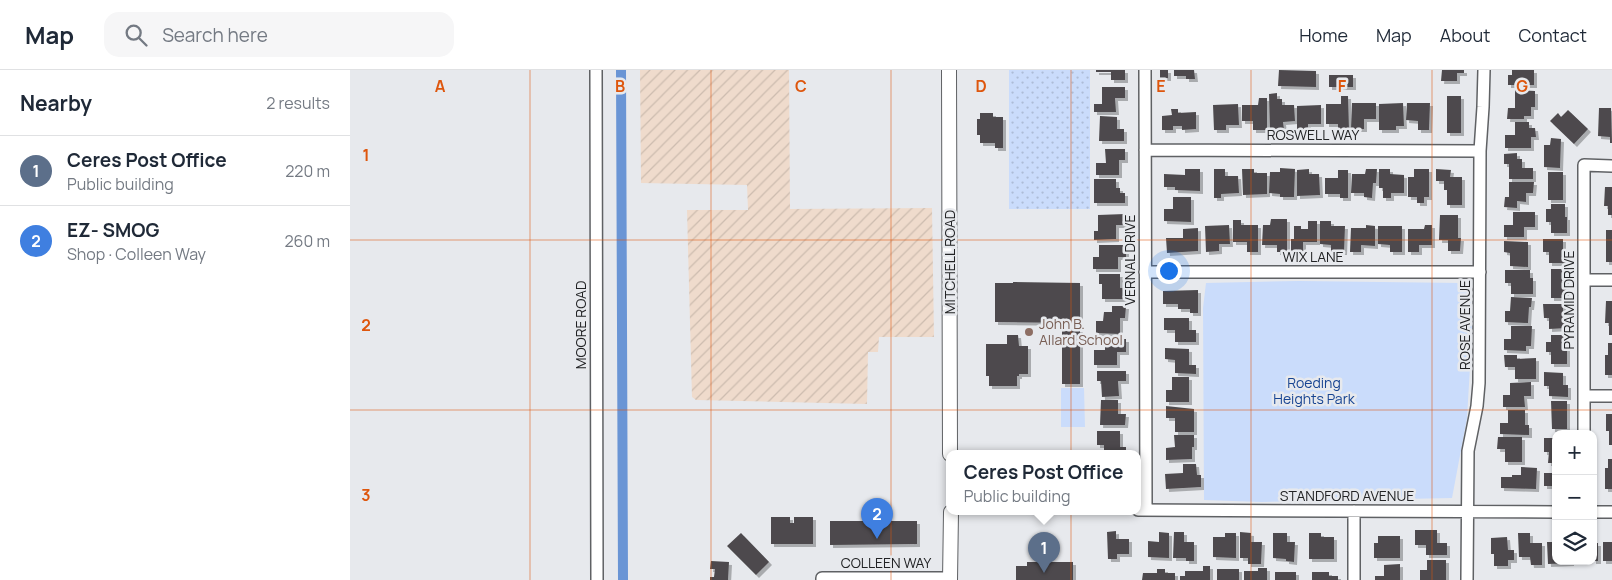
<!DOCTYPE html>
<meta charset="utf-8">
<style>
body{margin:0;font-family:Manrope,sans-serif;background:#f6f6f7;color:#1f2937}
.controls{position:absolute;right:15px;bottom:15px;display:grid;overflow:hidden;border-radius:10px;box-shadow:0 1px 4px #0004}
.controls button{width:45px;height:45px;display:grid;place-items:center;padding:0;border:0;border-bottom:1px solid #e0e1e3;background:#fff;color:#1f2937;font:25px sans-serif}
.you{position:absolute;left:818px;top:200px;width:18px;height:18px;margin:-12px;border:4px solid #fff;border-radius:50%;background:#1a73e8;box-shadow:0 0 0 8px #1a73e833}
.badge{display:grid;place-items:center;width:32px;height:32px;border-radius:50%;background:#2563eb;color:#fff;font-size:16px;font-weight:700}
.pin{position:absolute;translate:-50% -41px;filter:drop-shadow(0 1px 2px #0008)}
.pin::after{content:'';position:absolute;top:26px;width:18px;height:15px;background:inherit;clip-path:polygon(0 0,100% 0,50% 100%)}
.popup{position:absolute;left:596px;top:380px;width:195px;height:65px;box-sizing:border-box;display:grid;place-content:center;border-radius:10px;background:#fff;filter:drop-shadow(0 1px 4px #0005);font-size:16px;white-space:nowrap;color:#747a83}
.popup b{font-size:19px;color:#1f2937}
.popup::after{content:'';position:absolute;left:50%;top:100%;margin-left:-10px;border:10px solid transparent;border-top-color:#fff}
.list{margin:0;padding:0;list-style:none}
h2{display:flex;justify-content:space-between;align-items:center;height:65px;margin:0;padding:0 20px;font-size:21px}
h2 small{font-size:16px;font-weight:400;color:#747a83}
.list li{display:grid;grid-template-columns:32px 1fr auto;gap:15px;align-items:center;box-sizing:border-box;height:70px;padding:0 20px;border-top:1px solid #e0e1e3}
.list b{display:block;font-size:19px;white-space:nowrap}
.list p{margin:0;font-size:16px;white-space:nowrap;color:#747a83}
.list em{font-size:16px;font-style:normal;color:#747a83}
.icon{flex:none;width:28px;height:28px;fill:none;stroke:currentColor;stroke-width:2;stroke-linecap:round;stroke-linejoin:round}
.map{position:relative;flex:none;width:1262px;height:510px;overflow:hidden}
header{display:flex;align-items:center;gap:30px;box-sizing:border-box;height:70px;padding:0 25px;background:#fff;border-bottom:1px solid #e0e1e3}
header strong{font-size:24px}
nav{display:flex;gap:28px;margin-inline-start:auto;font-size:18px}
.search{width:350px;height:45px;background:#f6f6f7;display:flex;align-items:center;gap:12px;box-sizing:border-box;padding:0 18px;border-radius:15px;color:#747a83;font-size:19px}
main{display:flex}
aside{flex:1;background:#fff}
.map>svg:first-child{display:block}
.industrial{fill:url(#industrial-furrows)}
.grass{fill:url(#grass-dots)}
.green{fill:#cadcfb}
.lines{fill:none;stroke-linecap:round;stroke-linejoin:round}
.canal{stroke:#6a95d5;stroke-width:10}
.building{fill:#4d4a4d;filter:url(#shadow)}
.minor-casing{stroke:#5f6164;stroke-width:14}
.tertiary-casing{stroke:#5f6164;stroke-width:16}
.minor{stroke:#fff;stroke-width:11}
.tertiary{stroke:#fff;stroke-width:14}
.grid{fill:none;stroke:#de560d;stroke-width:1;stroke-opacity:0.55}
.education-dot{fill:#8d6e63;stroke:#e7e9ed;stroke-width:2}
.labels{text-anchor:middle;stroke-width:5;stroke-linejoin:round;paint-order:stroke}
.street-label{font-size:14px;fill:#222325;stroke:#e7e9ed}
.education-label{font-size:14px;fill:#785e54;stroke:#e7e9ed;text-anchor:start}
.park-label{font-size:14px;fill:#174492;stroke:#e7e9ed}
.grid-label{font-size:16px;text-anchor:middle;font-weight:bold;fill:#de560d;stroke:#e7e9ed;stroke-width:5;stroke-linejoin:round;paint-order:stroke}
</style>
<header>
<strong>Map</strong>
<div class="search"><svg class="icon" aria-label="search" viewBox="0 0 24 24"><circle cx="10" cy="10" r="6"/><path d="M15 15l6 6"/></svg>Search here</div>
<nav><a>Home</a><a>Map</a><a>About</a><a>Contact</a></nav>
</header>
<main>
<aside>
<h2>Nearby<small>2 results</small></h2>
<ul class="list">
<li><span class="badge" style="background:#5c6f8a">1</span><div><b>Ceres Post Office</b><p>Public building</p></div><em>220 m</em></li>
<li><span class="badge" style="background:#3f7fe0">2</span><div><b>EZ- SMOG</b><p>Shop · Colleen Way</p></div><em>260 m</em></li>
</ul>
</aside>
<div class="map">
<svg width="1262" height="510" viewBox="0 0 1262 510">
<defs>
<pattern id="industrial-furrows" width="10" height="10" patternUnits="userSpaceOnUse" patternTransform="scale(1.25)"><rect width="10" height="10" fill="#efdbcc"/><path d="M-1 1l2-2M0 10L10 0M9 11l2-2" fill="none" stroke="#cdbcaf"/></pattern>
<pattern id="grass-dots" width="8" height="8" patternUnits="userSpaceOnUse" patternTransform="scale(1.25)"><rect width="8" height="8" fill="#cadcfb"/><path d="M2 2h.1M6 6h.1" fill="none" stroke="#adbcd7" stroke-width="1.8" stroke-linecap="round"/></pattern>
<filter id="shadow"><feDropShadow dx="3" dy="3" stdDeviation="0" flood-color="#0004"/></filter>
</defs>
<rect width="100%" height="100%" fill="#e7e9ed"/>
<path class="industrial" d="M290 0H439L440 139 582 138 584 267H529L528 282H518L517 334 346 330 342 327 337 140H398L397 115 291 113Z"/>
<path class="grass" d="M659 0H740V139H659Z"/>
<path class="green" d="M949 211 1111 213 1120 215 1122 263 1117 348 1102 428 912 432 854 430 853 238 856 213Z
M711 318H734L735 357H711Z"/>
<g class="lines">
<path class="canal" d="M271 0 273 510"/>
</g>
<path class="building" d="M746 0H775V10H761V2H746Z
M810 0H818V8H810Z
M824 0H844L845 9H836V6H824Z
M929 0 966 1V17L928 16Z
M1092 0H1114V3H1107V11H1091Z
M1162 0H1184V15H1158V5H1162Z
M979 5H1003V17H979Z
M752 17H775V28H765L766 42H744V34H752Z
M1165 20 1185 21V37H1181V46H1174V49H1157L1158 38H1165Z
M927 23V29H932V35H944L945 51 933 52 934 60H920L919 24Z
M991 26H998L999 60H988V54H976V34H991Z
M1097 26H1111V63H1097Z
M909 28H917V60H903V51H892V35H908Z
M1002 33H1026V49H1014V59H1001Z
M1053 33 1054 56H1046V60H1029V34Z
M1057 33H1080L1079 60H1068V51L1056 50Z
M888 34 889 55H876V60H864L863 35Z
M971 35V54H958V60H947V36Z
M1249 38H1261L1262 73H1260V67L1248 66Z
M821 39H828V43L846 42V59L832 60V56H823V60H812V46L822 45Z
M1218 40 1238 59 1224 74 1200 51 1208 43 1211 47Z
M630 43H643V47H653V78H645V73H630V65H627V49H630Z
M750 46 767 47V59H774V71H749Z
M1165 52H1179V58H1185L1186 67H1181V78H1155V65H1165Z
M1201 68 1211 69 1210 98 1194 97V75H1200Z
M755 79H775V90H769V105H746V93H756Z
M1167 83V89H1172V98H1183V109H1159V94H1154V84Z
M930 98 945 99 944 127H930V124L919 123 920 102H930Z
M835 99H850V121L825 120V117H814V104L835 105Z
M864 99H875V106H888L889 123 871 124V128H864Z
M892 99H904V103H917V124L893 125Z
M959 99V104H969L970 125 947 126V100Z
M1016 99H1027L1026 113H1023L1022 128 1014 127V123H1001L1002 104H1015Z
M1029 99H1040V104L1054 105V123H1041V128H1033V118H1029Z
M1064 99H1079V127H1074V133H1067V127H1058V107H1064Z
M1086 99 1101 100 1100 107H1112V135H1097V120H1094V111H1086Z
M988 100H998V128H990V124H975V108H988Z
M1198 102H1213V130H1198Z
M744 109H766V118H770V123H775V133H744Z
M1159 112H1184L1183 123H1176V132L1167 131V138L1154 137 1155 127H1159Z
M1255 117H1262V145H1258V136H1254Z
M823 127H841V152L814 151V139H823Z
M1201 134H1215V147H1217V163H1201V152H1196V139H1201Z
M1163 142H1185V157H1174V167H1154V155H1163Z
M775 144V155H766V169L744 170V161H748V145Z
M1090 145H1108V168H1111L1110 181H1098V170H1089Z
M921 149H937V182H927V175H912L913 155H920Z
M883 150H891V155H908V182H897V172H883Z
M958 151H967V172H953V182H941V169H944V156H951V159H958Z
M970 151H981V156H995L994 182H981V175L970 174Z
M879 155 880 174H869V181L856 182 855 156Z
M1016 155 1025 156V176L1011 175V182H1000L1001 158H1016Z
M1075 155H1082V175H1069V182H1058V159H1074Z
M1028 156H1052V182H1040V175L1028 174Z
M848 158V181L817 183 816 168H833V159Z
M1256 160H1262V192H1256Z
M1193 169H1213V181H1217V193H1199V182H1193Z
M1154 171 1178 172V197L1160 196V183L1154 182Z
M749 175H776V187H768V199H743V187H749Z
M1201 199H1216V228H1201Z
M1155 200H1180V208H1183V224H1161V213H1155Z
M749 204H770V218H776V229H752V214H749Z
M663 212 730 213V253L645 252V213H663Z
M848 220V243H840V239H828V234H813V221Z
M1161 227 1182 228 1181 237H1179L1178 253 1155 252V241H1160Z
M1256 231H1262V265H1259V253H1255Z
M1193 234H1213V247H1217V258L1199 259V248H1194Z
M762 236H776L775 248H770V264L746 263V251H753L754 242H762Z
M814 248H839V260H846V272H825V260H814Z
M1161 256H1182L1181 276H1176V281L1154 280V269H1161Z
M712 259H730V314H712Z
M657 265H668L669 276H678V304H669V306H667V316H639V306H636V274H657Z
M1201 265H1215V278H1217V294H1201V282H1196V272H1201Z
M755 269H776V282H767V295H744V280H755Z
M1258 273H1262V305H1255V285H1258Z
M815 278 839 279V295H846V304L825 303V290L815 289Z
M1154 285H1167V289L1186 288V309H1165V297H1155Z
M747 301H776V311H768L769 326 752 327 751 311H747Z
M1194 302 1213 303V315H1218V327L1199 326V316H1194Z
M822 307H839V332H816V320H822Z
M1181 312V326H1174L1175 337H1153V325H1160V313Z
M751 330H768V344H776L775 355H750Z
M1201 331H1217V359H1202Z
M816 336 844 339V362H825V348H816Z
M1158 340H1175V355H1179V365L1150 364V353H1158Z
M1256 344H1262V375H1259V361H1256Z
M747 361H770V377H776V384H762L763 381H754V375H747Z
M824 365H844V377H842V389L816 390V378L825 377Z
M1148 367H1172V392H1155V379H1147Z
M1194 368H1206V393H1198L1199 382H1194Z
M1258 389H1262V419H1255V398H1258Z
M833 394H846L847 405H851V417L816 419 815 404 833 403Z
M1171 397 1187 398 1186 419 1151 418V407H1162V405H1171Z
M1194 403H1206V416H1194Z
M421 447H440V453H444V447H463V474H421Z
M480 451H567V474L480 475Z
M1065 460H1087V473H1097V485H1076V475H1065Z
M766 461V469H779V484H767V489H758L757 462Z
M809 462 819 463V488L798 487V471L809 472Z
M824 462H834V472H844V491H836V488H823Z
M890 462 901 463V472H912L911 494H898V488H890Z
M391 463 419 492 406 505 377 476Z
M875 463H886V488L863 487V467H875Z
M923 463H937V472H945L944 492 936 491V489L923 488Z
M959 463H971V467H984V489H959Z
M1168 463H1180V473H1192V495H1181L1180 487H1169Z
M1028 466H1050V488H1024V473H1028Z
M1157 467 1158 480H1164V490H1158V496H1144V484H1141V468Z
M1197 472H1206V491H1221V493L1198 494Z
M1253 472H1262V491H1253Z
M1243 473H1248V491H1243Z
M1077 490H1096V510H1070V500H1077Z
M361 491 379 492 378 510H360V507H364L365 499H360Z
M677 492H723V510H666V496H677Z
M1050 494V510H1025V506H1034V495Z
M853 496H860V510H830V506H835V501H853Z
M908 498H917V510H894V501H908Z
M807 499H815V503H825V510H792L793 503H807Z
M867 499H889V510H867Z
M925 502H946V510H925Z
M962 502H979V506H988V510H962Z"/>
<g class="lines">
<defs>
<path id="minor" d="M246 0 247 510
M795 0 796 440
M795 80 1130 81
M795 202H1130
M1234 210H1262
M1234 326H1262
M1234 364V95L1262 96
M788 440 1206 442
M1243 442H1262
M472 510V508H600
M1004 510V441
M1117 510 1118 381 1127 336 1129 313 1130 81 1133 37 1134 0"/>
<path id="tertiary" d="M599 0 600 384
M600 510 601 442"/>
</defs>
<use href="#minor" class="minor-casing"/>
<use href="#tertiary" class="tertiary-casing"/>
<use href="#minor" class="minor"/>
<use href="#tertiary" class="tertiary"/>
</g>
<path class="grid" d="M180 0V510M361 0V510M541 0V510M721 0V510M901 0V510M1082 0V510M0 170H1262M0 340H1262"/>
<circle class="education-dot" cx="679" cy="262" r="5"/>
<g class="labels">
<g class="street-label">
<text x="963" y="70">ROSWELL WAY</text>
<text x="963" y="192">WIX LANE</text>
<text transform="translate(780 190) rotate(-90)" y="5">VERNAL DRIVE</text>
<text transform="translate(600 192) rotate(-90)" y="5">MITCHELL ROAD</text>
<text transform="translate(1219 230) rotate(-90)" y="5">PYRAMID DRIVE</text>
<text transform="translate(231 255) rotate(-90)" y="5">MOORE ROAD</text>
<text transform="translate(1115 255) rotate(-90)" y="5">ROSE AVENUE</text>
<text x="997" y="431">STANDFORD AVENUE</text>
<text x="536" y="498">COLLEEN WAY</text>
</g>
<g class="education-label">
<text x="689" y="259">John B.<tspan x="689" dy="16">Allard School</tspan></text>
</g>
<g class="park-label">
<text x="964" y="318">Roeding<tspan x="964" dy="16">Heights Park</tspan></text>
</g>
</g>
<g class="grid-label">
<text x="90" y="22">A</text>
<text x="270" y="22">B</text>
<text x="451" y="22">C</text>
<text x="631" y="22">D</text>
<text x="811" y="22">E</text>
<text x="992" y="22">F</text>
<text x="1172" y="22">G</text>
<text x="16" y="91">1</text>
<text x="16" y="261">2</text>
<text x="16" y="431">3</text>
</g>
</svg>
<div class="controls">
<button>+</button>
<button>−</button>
<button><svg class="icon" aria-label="layers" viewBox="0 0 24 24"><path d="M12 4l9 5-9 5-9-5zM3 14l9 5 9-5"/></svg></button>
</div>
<div class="you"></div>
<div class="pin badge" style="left:694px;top:503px;background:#5c6f8a">1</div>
<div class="popup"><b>Ceres Post Office</b>Public building</div>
<div class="pin badge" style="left:527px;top:469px;background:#3f7fe0">2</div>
</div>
</main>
